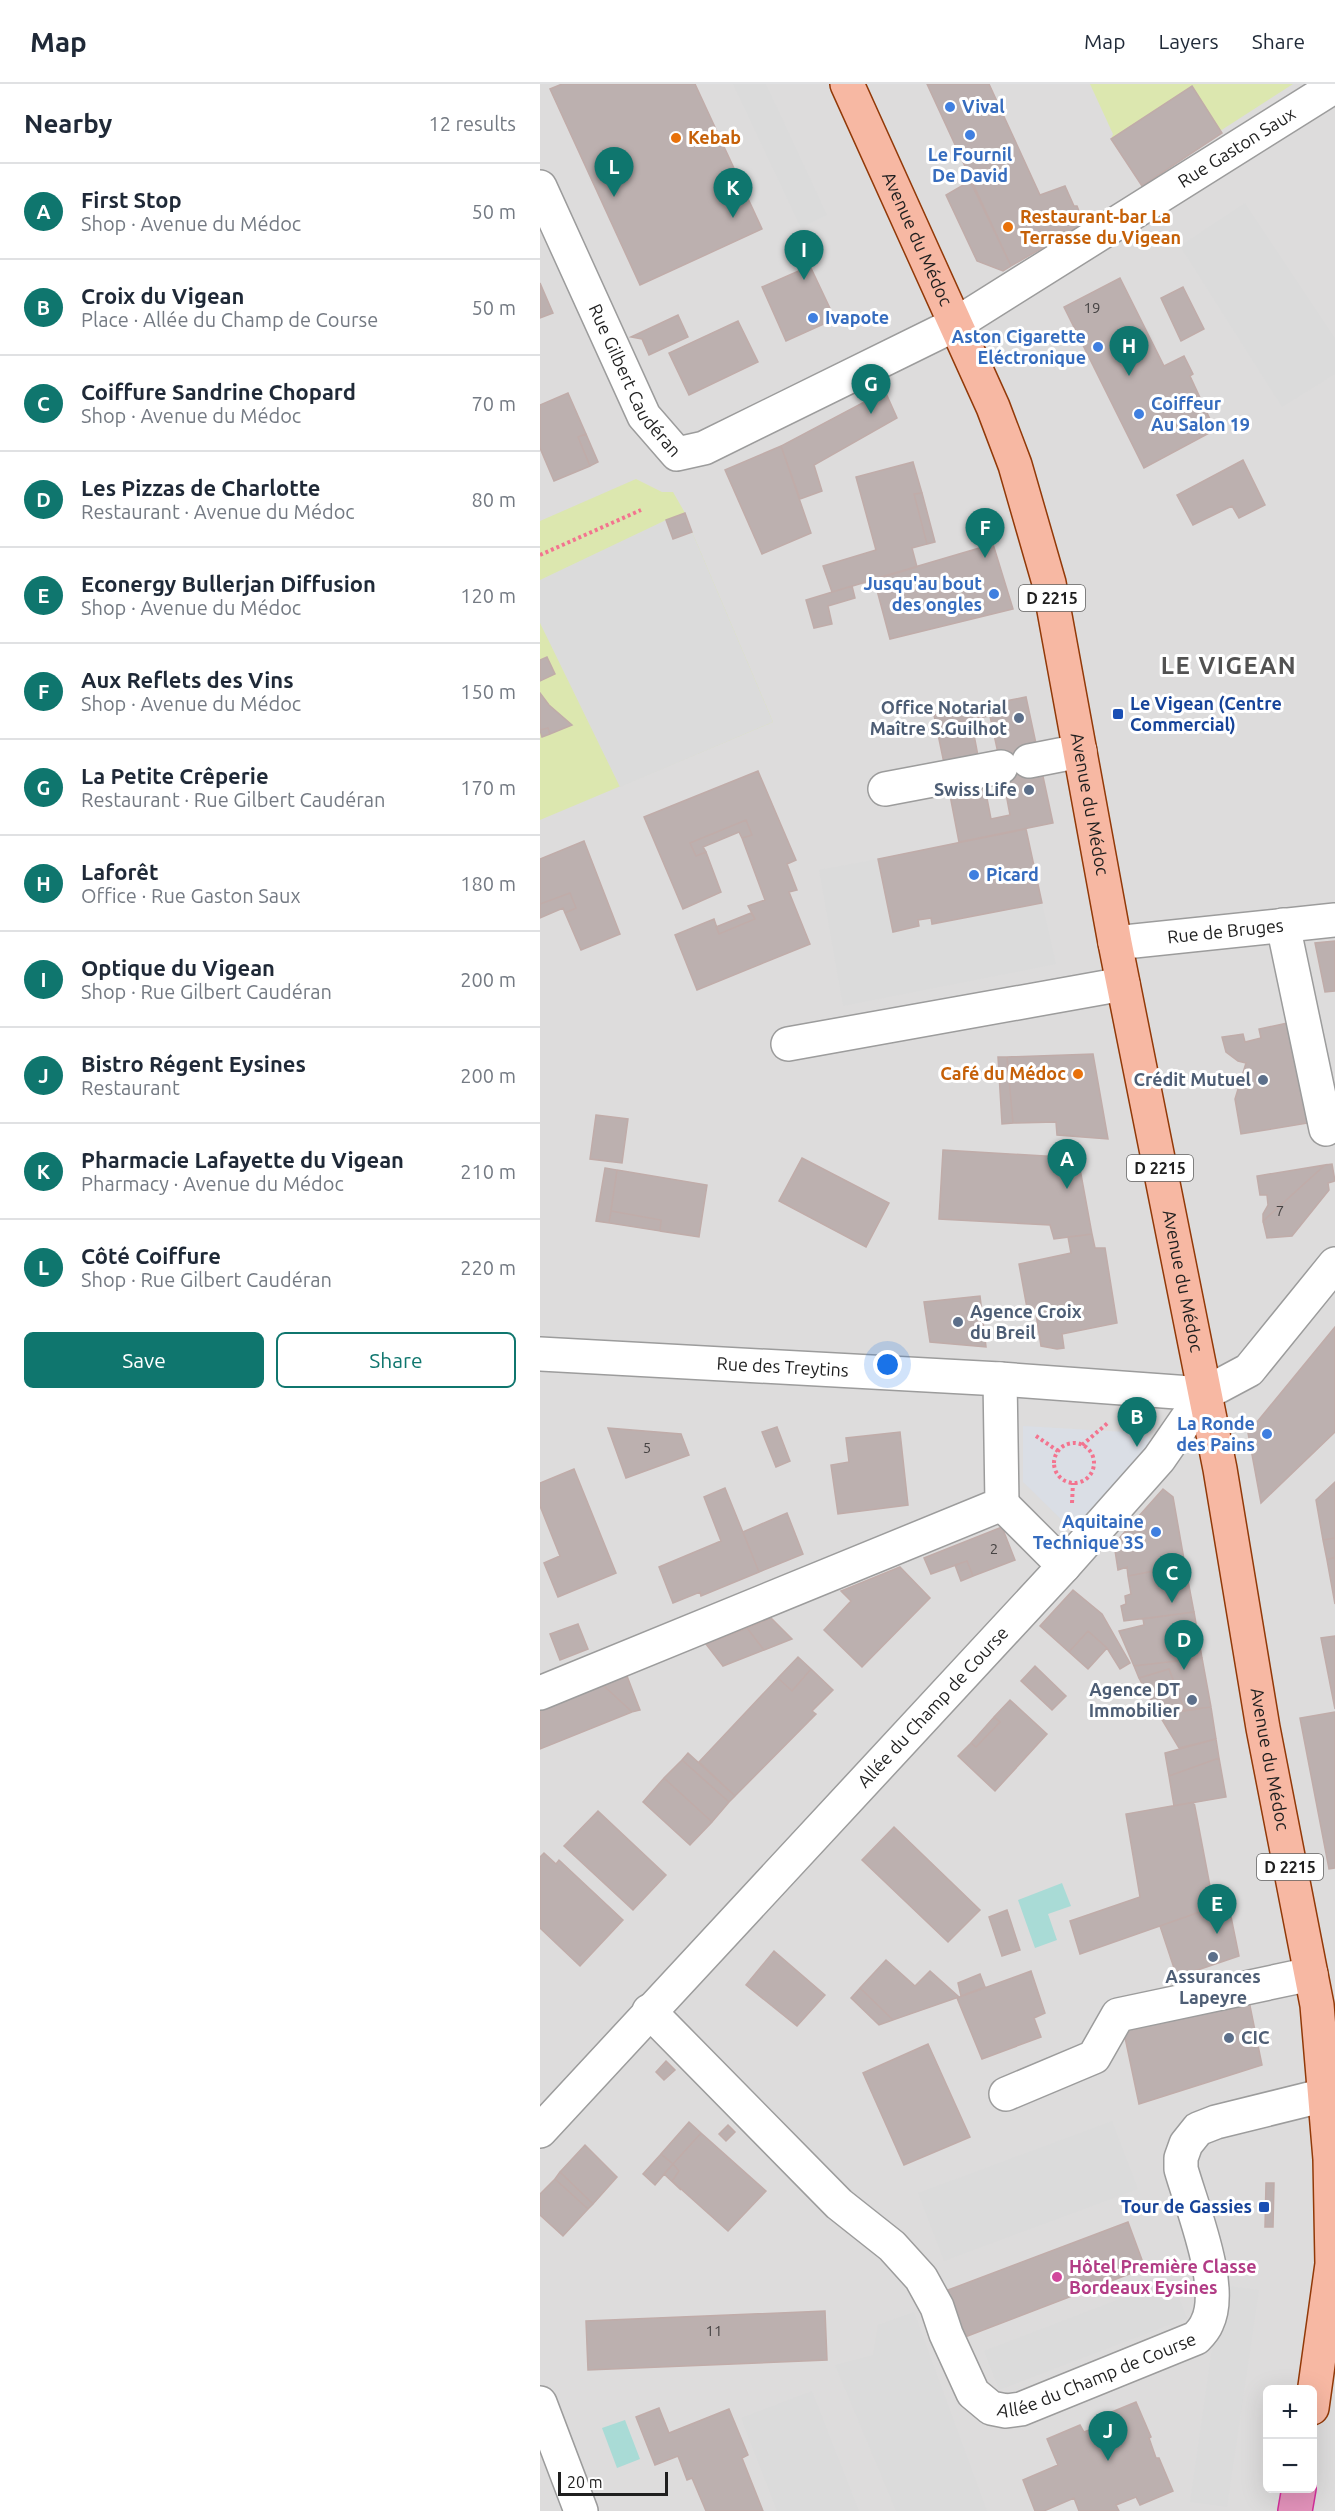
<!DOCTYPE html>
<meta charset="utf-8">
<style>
body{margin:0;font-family:Ubuntu,sans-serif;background:#f6f6f7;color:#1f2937}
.controls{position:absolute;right:18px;bottom:18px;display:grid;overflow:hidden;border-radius:9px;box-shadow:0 6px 24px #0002}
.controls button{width:54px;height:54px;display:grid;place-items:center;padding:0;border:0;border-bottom:2px solid #e0e1e3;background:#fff;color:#1f2937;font:30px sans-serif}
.scale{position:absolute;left:18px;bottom:15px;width:110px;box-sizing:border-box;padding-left:6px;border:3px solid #1f1f1f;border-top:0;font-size:16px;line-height:21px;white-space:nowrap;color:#1f1f1f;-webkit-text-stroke:4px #fff;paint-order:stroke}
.you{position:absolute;left:348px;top:1281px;width:21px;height:21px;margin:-15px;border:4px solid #fff;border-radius:50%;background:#1a73e8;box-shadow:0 0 0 9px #1a73e833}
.badge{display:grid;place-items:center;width:39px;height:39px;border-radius:50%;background:#0f766e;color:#fff;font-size:20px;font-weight:700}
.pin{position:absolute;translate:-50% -50px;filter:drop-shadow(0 2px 3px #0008)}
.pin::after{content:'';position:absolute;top:32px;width:21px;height:18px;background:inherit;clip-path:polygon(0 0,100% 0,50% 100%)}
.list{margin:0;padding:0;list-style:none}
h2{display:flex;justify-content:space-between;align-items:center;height:78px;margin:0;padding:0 24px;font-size:26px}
h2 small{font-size:20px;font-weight:400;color:#747a83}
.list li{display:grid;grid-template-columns:39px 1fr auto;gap:18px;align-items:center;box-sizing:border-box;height:96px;padding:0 24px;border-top:2px solid #e0e1e3}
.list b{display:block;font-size:22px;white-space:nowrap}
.list p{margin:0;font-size:20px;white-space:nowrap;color:#747a83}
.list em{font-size:20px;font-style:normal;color:#747a83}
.actions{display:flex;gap:12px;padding:18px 24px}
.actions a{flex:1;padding:14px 0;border:2px solid #0f766e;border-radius:9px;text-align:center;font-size:21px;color:#0f766e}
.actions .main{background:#0f766e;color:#fff}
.map{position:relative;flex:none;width:795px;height:2427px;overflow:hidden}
header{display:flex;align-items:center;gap:36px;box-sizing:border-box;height:84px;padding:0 30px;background:#fff;border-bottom:2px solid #e0e1e3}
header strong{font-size:28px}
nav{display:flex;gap:33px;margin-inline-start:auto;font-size:21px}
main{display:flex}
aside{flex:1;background:#fff}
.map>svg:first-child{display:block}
.residential{fill:#dddcdc;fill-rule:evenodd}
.grass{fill:#dce7af}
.parking{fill:#dbdbdb}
.plaza{fill:#dadee5}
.water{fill:#a9dbd6}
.building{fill:#bcb0af;stroke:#c0aca9;stroke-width:1.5}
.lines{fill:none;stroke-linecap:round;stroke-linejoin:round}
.minor-casing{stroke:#9c9c9c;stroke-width:36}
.major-casing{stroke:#923908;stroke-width:36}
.highway-casing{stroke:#d22e9a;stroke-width:36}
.path{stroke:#f3748f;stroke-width:4;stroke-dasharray:3 3;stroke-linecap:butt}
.minor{stroke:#fff;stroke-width:33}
.major{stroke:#f7b8a3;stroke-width:33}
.highway{stroke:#e292ba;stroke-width:33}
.shop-dot{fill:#3f7fe0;stroke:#fff;stroke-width:2}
.food-dot{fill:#e8710a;stroke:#fff;stroke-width:2}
.transit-dot{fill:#1a4fb4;stroke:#fff;stroke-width:2}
.service-dot{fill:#5c6f8a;stroke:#fff;stroke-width:2}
.hotel-dot{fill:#d1479c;stroke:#fff;stroke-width:2}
.labels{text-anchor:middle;stroke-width:6;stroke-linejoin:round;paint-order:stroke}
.number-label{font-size:15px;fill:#464343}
.shield{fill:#fff;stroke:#626262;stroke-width:1.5}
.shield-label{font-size:16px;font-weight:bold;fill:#1f1f1f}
.shop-label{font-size:18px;font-weight:bold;fill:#366cbe;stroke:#fff;text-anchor:start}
.food-label{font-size:18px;font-weight:bold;fill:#c56008;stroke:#fff;text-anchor:start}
.street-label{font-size:18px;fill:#1f1f1f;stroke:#fff}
.transit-label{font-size:18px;font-weight:bold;fill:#164399;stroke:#fff;text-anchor:start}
.service-label{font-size:18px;font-weight:bold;fill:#4e5e75;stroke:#fff;text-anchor:end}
.hotel-label{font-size:18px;font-weight:bold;fill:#b23c85;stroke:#fff;text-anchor:start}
.district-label{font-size:24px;font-weight:bold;letter-spacing:1.5px;fill:#525252;stroke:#fff}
</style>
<header>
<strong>Map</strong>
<nav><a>Map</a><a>Layers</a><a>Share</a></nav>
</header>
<main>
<aside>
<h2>Nearby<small>12 results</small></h2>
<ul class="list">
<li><span class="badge">A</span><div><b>First Stop</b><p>Shop · Avenue du Médoc</p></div><em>50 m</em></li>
<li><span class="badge">B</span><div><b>Croix du Vigean</b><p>Place · Allée du Champ de Course</p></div><em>50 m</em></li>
<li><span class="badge">C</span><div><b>Coiffure Sandrine Chopard</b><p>Shop · Avenue du Médoc</p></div><em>70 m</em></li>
<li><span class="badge">D</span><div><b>Les Pizzas de Charlotte</b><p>Restaurant · Avenue du Médoc</p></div><em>80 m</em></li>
<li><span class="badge">E</span><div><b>Econergy Bullerjan Diffusion</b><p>Shop · Avenue du Médoc</p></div><em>120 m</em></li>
<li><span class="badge">F</span><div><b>Aux Reflets des Vins</b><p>Shop · Avenue du Médoc</p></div><em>150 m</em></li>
<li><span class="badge">G</span><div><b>La Petite Crêperie</b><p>Restaurant · Rue Gilbert Caudéran</p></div><em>170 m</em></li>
<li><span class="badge">H</span><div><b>Laforêt</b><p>Office · Rue Gaston Saux</p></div><em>180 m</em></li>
<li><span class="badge">I</span><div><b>Optique du Vigean</b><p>Shop · Rue Gilbert Caudéran</p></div><em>200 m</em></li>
<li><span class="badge">J</span><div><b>Bistro Régent Eysines</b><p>Restaurant</p></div><em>200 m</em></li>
<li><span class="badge">K</span><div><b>Pharmacie Lafayette du Vigean</b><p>Pharmacy · Avenue du Médoc</p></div><em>210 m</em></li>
<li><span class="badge">L</span><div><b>Côté Coiffure</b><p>Shop · Rue Gilbert Caudéran</p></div><em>220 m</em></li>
</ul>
<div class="actions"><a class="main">Save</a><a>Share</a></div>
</aside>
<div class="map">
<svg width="795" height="2427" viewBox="0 0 795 2427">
<rect width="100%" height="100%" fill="#efe9e6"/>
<path class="residential" d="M0 0H795V2427H0ZM728 2306H772V2404H728Z"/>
<path class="grass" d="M550 0H753L680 47 652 3 571 55 573 50Z
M96 395 122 408H133L145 429 133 455 152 448 233 638 0 736V437Z"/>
<path class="parking" d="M193 0H226L287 131 261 144Z
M705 119 795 254V290L742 323 640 162Z
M126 436 133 455 152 448 233 638 80 703 0 539V496Z
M338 775 353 847 379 842 378 836 391 834 502 819 516 880 303 922 279 786Z
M572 2037 598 2105 404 2177 378 2109Z
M632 2195 647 2234 459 2306 444 2267Z
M681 2201 719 2206 687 2423 650 2418Z
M374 2228 447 2427H356L295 2281 333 2271 338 2241Z
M272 2307 319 2427H237L201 2334Z"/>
<path class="plaza" d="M483 1342 603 1349 614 1358 532 1446 483 1398Z"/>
<path class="water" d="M522 1799 531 1822 508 1830 517 1856 495 1864 478 1816Z
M85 2336 100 2375 77 2384 62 2344Z"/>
<path class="building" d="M22 0H155L222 145 100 201 10 5Z
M387 0H449L500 111 525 102 534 122H537L544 140 471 182Z
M652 2 682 49 602 102 571 55Z
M430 97 471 182 463 187 437 177 406 111Z
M270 182 295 235 246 257 222 203Z
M580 194 624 282 644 272 653 290 650 292 675 346 604 384 524 223Z
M0 199 13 229 0 234Z
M643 203 664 245 641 257 621 214Z
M138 231 148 253 109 271 102 255 91 253Z
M198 237 218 278 149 311 129 269Z
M345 307 357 334 274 381 282 407 260 415 241 362Z
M28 309 46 350 38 353 50 382 14 397 0 364V321Z
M46 350 58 378 50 382 38 353Z
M241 362 271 449 222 470 185 386Z
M703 376 725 421 699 434 692 422 653 441 637 411Z
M373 378 382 409 374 410 387 460 372 464 377 483 292 508 283 482 336 466 316 393Z
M382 409 395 458 387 460 374 410Z
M145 429 152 448 133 455 126 436Z
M453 460 473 525 350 555 334 495Z
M312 502 315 514 288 522 292 540 274 544 266 516Z
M7 573 15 590 0 597V576Z
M0 609 9 621 32 641 10 650 8 644 0 646Z
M486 613 513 739 419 758 409 706 444 699 451 735 470 731 461 683 450 632 431 635 438 672 404 679 394 631Z
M8 644 10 650 2 653 0 646Z
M218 687 256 776 247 780 257 806 249 808 270 860 157 906 135 851 174 835 179 850 215 835 208 822 225 816 202 754 212 751 206 736 150 759 156 772 166 768 181 808 143 825 104 733Z
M206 736 212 751 202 754 199 748 163 763 166 768 156 772 150 759Z
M486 745 502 819 392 840 391 834 378 836 379 842 353 848 338 775Z
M44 757 80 850 41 866 25 829 36 824 30 809 0 820V775Z
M30 809 36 824 25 829 23 824 0 834V820Z
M211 829 215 835 179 850 176 843Z
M795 857V907L785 908 775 859Z
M748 939 768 1039 701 1050 695 1015 706 979 698 977 686 968 682 953 703 950 705 958 721 954 719 945Z
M553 970 568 1055 517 1051 516 1038 473 1039 467 973Z
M458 973H467L473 1039 462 1040Z
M56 1031 88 1035 82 1079 50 1075Z
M403 1066 538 1074 552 1150 514 1155 510 1141 399 1135Z
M262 1074 349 1119 326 1163 239 1117Z
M792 1080 795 1097 788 1099 789 1106 752 1152 727 1154 723 1137 785 1081Z
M785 1081 723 1137V1130L728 1121 727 1111H720L717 1092Z
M65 1084 77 1086 69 1139 56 1137Z
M77 1086 167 1101 159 1153 120 1147 121 1136 71 1127Z
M71 1127 121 1136 120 1147 69 1139Z
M552 1150 555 1164H565L577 1239 522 1250 524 1264 517 1265 501 1262 495 1224H487L479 1180 531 1169 528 1153Z
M440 1212 446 1263 390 1258 384 1218Z
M795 1243V1348L721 1419 708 1349Z
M237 1343 250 1377 236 1383 222 1348Z
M68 1344 141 1350 149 1371 86 1394Z
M360 1348 368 1421 298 1430 291 1381 309 1378 306 1354Z
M34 1385 76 1489 18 1513 4 1479 20 1472 0 1422V1399Z
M795 1398V1454L783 1456 776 1416Z
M185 1404 219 1488 161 1512 160 1508 133 1519 119 1483 181 1457 164 1413Z
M623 1405 633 1413 645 1481 588 1492 587 1483 578 1486 574 1460Z
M247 1429 263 1470 219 1488 203 1448Z
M462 1443 475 1476 433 1492 427 1477 391 1490 384 1474Z
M795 1454V1473L787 1476 783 1456Z
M795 1473V1520L787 1476Z
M427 1477 433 1492 421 1497 415 1481Z
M645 1481 654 1528 584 1537 581 1522 586 1520 585 1512 591 1510 588 1492Z
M360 1483 390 1514 322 1583 284 1546 311 1517 301 1507Z
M533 1506 562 1530 590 1579 580 1585 567 1564 548 1547 529 1568 500 1542Z
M654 1528 662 1574 594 1582 579 1547 604 1541 603 1535Z
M231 1534 252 1555 224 1566 207 1544Z
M38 1540 48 1565 20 1576 10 1550Z
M207 1544 224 1566 183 1582 166 1560Z
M548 1547 567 1564 548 1585 529 1568Z
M795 1552V1625L781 1554Z
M258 1573 271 1585 252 1607 238 1594Z
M662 1574 671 1623 645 1627 629 1585 599 1594 594 1582Z
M495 1582 526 1612 512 1626 481 1597Z
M271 1585 293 1606 272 1627 276 1630 195 1712 159 1678 238 1594 252 1607Z
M629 1585 645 1627 618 1629 599 1594Z
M87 1592 100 1626 92 1628 63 1601Z
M63 1601 92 1628 0 1665V1627Z
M470 1616 507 1650 455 1707 418 1672 431 1659 436 1663 460 1638 454 1633Z
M671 1623 676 1655 639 1664 618 1629Z
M795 1628V1784L789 1785 760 1634Z
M454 1633 460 1638 436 1663 431 1659Z
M676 1655 679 1674 629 1692 625 1669Z
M148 1669 195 1712 189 1718 142 1676Z
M679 1674 686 1713 634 1722 629 1692Z
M142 1676 189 1718 172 1738 124 1694Z
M124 1694 172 1738 150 1761 103 1718Z
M654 1718 674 1823 540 1870 530 1837 600 1813 586 1730Z
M58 1727 126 1791 93 1826 24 1762Z
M354 1743 440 1826 408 1858 322 1776Z
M4 1769 16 1780 19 1776 83 1836 40 1882 0 1844V1773Z
M688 1818 699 1872 637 1893 620 1842Z
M467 1826 480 1866 462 1872 449 1833Z
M234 1867 285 1911 257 1942 206 1901Z
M346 1876 375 1902 390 1887 419 1913 353 1936 320 1904Z
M491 1887 505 1929 494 1934 501 1953 442 1975 417 1914Z
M440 1890 445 1903 421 1912 418 1899Z
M320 1904 353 1936 339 1941 311 1914Z
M709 1917 722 1981 599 2020 583 1944Z
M388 1960 430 2053 364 2081 323 1989Z
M126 1977 135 1986 124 1996 116 1988Z
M149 2038 161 2049 133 2080 121 2070Z
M188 2041 195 2048 186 2057 179 2050Z
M161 2049 226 2107 188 2147 132 2097 139 2087 133 2080Z
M45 2061 77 2093 53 2120 20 2088Z
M121 2070 133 2080 115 2101 103 2090Z
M133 2080 139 2087 132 2097 141 2106 124 2090Z
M20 2088 53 2120 48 2125 15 2095Z
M15 2095 48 2125 23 2152 0 2131V2110Z
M726 2099H734L733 2143H725Z
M588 2138 605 2184 425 2253 408 2206Z
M285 2227 287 2276 48 2286 46 2237Z
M596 2318 611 2353 609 2354 616 2374H619L633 2407 600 2421 596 2413 576 2421 579 2427H539L534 2414 504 2427H495L483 2396 518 2381 507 2355 540 2341 544 2348 565 2340 562 2332Z
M119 2324 129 2349 189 2325 208 2371 202 2374 223 2427H166L152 2394 147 2396 138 2372 115 2381 96 2333Z"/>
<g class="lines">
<defs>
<g id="minor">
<path id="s1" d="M0 103 104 332 137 370 164 364 416 240 795 2"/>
<path d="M489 677 540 667"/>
<path d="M345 705 461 683"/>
<path d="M743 841 786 1045"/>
<path id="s2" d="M575 859 795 836"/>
<path d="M248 960 583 900"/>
<path id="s3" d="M0 1270 460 1295 664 1310 709 1286 795 1180"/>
<path d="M462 1420 524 1482"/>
<path d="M0 1609 462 1420 460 1295"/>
<path id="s4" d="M109 1927 299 2120 352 2162 381 2194 397 2223 406 2250 433 2309 451 2324 466 2327 481 2325 656 2254C660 2250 665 2244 667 2239 685 2203 652 2124 641 2085V2074L646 2060 658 2045 676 2038 785 2011"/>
<path d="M466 2010 554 1973 578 1931 771 1890"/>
<path id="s5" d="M0 2047 524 1482 619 1375 664 1310"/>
<path d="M0 2319 41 2427"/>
</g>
<g id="major">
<path id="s6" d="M307 0 453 323 475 381 509 499 575 859 680 1385 723 1644 777 1921 790 2075 792 2180 772 2324"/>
</g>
<path id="highway" d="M755 2427 759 2404"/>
</defs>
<use href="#minor" class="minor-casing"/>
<use href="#major" class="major-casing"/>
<use href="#highway" class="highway-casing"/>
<path class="path" d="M0 471 101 426
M496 1352 518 1367
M514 1379a20 20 0 1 1 40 0a20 20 0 1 1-40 0Z
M542 1361 569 1338
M532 1419 533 1399"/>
<use href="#minor" class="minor"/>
<use href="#major" class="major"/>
<use href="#highway" class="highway"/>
</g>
<g class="shop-dot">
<circle cx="410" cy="23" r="6"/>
<circle cx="430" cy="51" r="6"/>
<circle cx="273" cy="234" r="6"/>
<circle cx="558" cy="263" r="6"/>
<circle cx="599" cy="330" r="6"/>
<circle cx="454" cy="510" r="6"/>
<circle cx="434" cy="791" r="6"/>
<circle cx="727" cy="1350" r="6"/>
<circle cx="616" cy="1448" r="6"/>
</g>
<g class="food-dot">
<circle cx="136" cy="54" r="6"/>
<circle cx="468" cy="143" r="6"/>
<circle cx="538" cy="990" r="6"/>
</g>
<g class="transit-dot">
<rect x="572" y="624" width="12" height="12" rx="3"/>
<rect x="718" y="2117" width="12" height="12" rx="3"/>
</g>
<g class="service-dot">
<circle cx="479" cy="634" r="6"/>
<circle cx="489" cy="706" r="6"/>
<circle cx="723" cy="996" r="6"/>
<circle cx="418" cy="1238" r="6"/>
<circle cx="652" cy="1616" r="6"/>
<circle cx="673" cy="1873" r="6"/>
<circle cx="689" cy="1954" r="6"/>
</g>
<circle class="hotel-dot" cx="517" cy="2193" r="6"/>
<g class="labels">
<g class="number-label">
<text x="552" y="229">19</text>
<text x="740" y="1132">7</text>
<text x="107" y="1369">5</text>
<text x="454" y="1470">2</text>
<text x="174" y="2252">11</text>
</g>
<g class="shield">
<rect x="479" y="501" width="66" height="26" rx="4.5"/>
<rect x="587" y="1071" width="66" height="26" rx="4.5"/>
<rect x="717" y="1770" width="66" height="26" rx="4.5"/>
</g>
<g class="shield-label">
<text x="512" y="520">D 2215</text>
<text x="620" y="1090">D 2215</text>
<text x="750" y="1789">D 2215</text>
</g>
<g class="shop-label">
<text x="422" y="29">Vival</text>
<text x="430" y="77" text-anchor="middle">Le Fournil<tspan x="430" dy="21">De David</tspan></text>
<text x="285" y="240">Ivapote</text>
<text x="546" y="259" text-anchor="end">Aston Cigarette<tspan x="546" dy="21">Eléctronique</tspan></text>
<text x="611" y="326">Coiffeur<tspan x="611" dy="21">Au Salon 19</tspan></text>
<text x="442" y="506" text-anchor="end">Jusqu'au bout<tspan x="442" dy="21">des ongles</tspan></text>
<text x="446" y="797">Picard</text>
<text x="715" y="1346" text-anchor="end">La Ronde<tspan x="715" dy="21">des Pains</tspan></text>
<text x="604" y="1444" text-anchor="end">Aquitaine<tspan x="604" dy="21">Technique 3S</tspan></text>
</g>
<g class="food-label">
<text x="148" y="60">Kebab</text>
<text x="480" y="139">Restaurant-bar La<tspan x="480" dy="21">Terrasse du Vigean</tspan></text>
<text x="526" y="996" text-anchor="end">Café du Médoc</text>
</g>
<g class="street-label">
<text dy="6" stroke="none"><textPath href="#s1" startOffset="942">Rue Gaston Saux</textPath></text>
<text dy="6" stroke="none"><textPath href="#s6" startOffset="170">Avenue du Médoc</textPath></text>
<text dy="6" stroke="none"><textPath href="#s1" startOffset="216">Rue Gilbert Caudéran</textPath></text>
<text dy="6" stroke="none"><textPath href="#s6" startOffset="764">Avenue du Médoc</textPath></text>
<text dy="6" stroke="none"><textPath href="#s2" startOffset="111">Rue de Bruges</textPath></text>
<text dy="6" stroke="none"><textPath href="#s6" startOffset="1250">Avenue du Médoc</textPath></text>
<text dy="6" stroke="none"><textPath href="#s3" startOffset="243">Rue des Treytins</textPath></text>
<text dy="6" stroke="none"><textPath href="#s5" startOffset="578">Allée du Champ de Course</textPath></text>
<text dy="6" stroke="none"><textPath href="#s6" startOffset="1736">Avenue du Médoc</textPath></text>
<text dy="6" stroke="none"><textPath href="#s4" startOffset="644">Allée du Champ de Course</textPath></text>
</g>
<g class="transit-label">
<text x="590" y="626">Le Vigean (Centre<tspan x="590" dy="21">Commercial)</tspan></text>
<text x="712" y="2129" text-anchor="end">Tour de Gassies</text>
</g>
<g class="service-label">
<text x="467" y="630">Office Notarial<tspan x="467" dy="21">Maître S.Guilhot</tspan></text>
<text x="477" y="712">Swiss Life</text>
<text x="711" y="1002">Crédit Mutuel</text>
<text x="430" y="1234" text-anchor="start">Agence Croix<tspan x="430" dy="21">du Breil</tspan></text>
<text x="640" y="1612">Agence DT<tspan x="640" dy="21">Immobilier</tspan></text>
<text x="673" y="1899" text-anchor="middle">Assurances<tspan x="673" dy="21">Lapeyre</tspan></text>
<text x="701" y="1960" text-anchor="start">CIC</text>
</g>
<g class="hotel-label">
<text x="529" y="2189">Hôtel Première Classe<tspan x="529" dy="21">Bordeaux Eysines</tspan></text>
</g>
<g class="district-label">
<text x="689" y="590">LE VIGEAN</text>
</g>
</g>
</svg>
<div class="controls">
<button>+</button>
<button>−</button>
</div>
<div class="scale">20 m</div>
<div class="you"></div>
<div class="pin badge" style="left:527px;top:1105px">A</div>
<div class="pin badge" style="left:597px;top:1363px">B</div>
<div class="pin badge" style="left:632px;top:1519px">C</div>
<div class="pin badge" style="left:644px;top:1586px">D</div>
<div class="pin badge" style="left:677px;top:1850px">E</div>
<div class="pin badge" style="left:445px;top:474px">F</div>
<div class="pin badge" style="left:331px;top:330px">G</div>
<div class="pin badge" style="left:589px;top:292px">H</div>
<div class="pin badge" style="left:264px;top:196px">I</div>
<div class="pin badge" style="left:568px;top:2377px">J</div>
<div class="pin badge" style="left:193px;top:134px">K</div>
<div class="pin badge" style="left:74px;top:113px">L</div>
</div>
</main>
